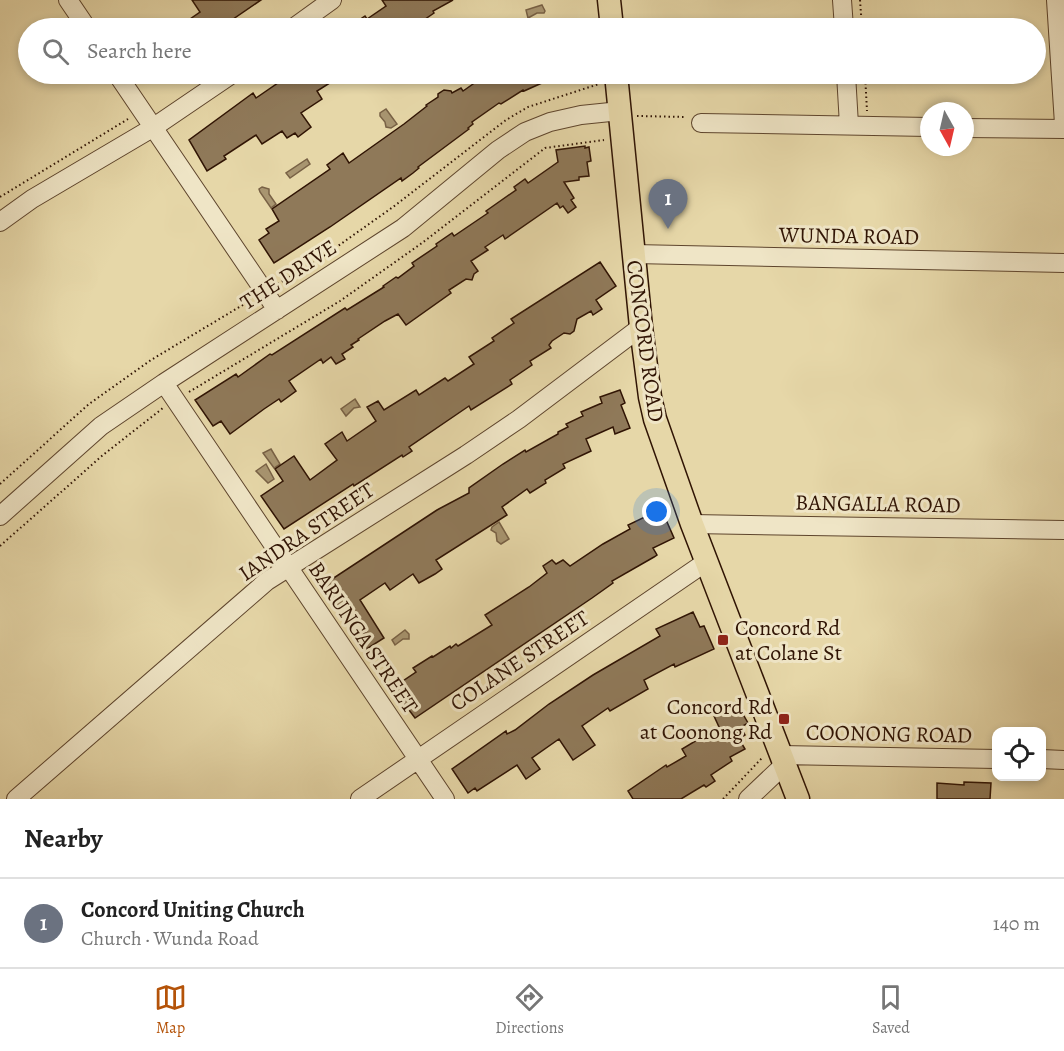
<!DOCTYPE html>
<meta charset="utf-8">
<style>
body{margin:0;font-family:Alegreya,serif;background:#f6f6f6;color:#222}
.controls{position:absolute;right:18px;bottom:18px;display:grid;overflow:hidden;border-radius:12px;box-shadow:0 3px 9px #0003}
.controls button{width:54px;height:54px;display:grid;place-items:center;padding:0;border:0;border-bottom:2px solid #e0e0e0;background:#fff;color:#222;font:30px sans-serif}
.compass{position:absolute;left:920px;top:102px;width:54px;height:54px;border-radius:50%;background:#fff;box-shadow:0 3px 9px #0003;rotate:172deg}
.you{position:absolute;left:657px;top:512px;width:21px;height:21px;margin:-15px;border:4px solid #fff;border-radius:50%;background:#1a73e8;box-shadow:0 0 0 9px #1a73e833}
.badge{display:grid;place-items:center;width:39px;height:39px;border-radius:50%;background:#b45309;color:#fff;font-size:20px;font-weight:700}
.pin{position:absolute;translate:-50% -50px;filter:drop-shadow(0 2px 3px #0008)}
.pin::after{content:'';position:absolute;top:32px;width:21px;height:18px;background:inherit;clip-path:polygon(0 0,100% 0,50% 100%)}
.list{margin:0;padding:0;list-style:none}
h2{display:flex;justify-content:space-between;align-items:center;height:78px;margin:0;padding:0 24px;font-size:26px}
h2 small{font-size:20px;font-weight:400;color:#767676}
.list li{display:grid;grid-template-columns:39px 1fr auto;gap:18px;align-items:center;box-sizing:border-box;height:90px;padding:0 24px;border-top:2px solid #e0e0e0}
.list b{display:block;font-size:22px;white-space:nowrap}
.list p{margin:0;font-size:20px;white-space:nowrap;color:#767676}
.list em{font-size:20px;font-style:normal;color:#767676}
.icon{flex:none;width:33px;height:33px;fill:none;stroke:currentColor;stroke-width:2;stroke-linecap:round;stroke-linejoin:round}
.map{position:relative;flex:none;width:1064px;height:799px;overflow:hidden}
.search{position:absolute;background:#fff;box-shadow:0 3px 9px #0003;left:18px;right:18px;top:18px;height:66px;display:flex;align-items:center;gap:15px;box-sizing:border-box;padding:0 21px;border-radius:33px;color:#767676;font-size:22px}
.sheet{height:168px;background:#fff}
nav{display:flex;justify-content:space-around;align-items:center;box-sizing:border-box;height:84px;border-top:2px solid #e0e0e0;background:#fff;font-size:16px;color:#767676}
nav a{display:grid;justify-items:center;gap:3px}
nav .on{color:#b45309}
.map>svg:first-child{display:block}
.water{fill:#a89570;stroke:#786145;stroke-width:1.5}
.building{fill:#8f7959;stroke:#301404;stroke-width:1.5}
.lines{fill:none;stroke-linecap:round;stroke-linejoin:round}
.minor-casing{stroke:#5e452d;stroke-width:20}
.major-casing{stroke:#301404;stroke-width:25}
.path{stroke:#301404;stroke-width:2;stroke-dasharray:1.5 3;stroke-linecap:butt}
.minor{stroke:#efe5c6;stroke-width:18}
.major{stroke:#e6d7a8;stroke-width:22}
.poi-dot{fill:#8f2418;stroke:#efe5c6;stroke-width:2}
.labels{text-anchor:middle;stroke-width:6;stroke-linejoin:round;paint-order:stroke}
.street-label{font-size:22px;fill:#301404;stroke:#efe5c6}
.poi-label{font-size:22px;fill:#301404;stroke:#efe5c6;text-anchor:start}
</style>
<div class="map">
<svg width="1064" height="799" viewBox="0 0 1064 799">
<rect width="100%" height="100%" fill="#e6d7a8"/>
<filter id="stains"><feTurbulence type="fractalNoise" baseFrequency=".00333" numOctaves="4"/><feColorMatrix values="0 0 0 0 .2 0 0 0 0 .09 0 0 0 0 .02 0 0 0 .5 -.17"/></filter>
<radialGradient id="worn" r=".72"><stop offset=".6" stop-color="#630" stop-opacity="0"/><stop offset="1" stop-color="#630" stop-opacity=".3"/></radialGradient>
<path class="water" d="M542 5 545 11 544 13H537L528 18 526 10Z
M386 109 397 124 391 128 386 127 385 122 380 116V113Z
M307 159 310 164 290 178 286 173Z
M262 187 269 189V194L276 204 271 208 260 192 259 189Z
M355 399 360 407 354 408 346 416 341 409Z
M271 449 280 464 274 468 263 453Z
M266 464 274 479 268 483 256 471Z
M499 522 509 539 501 544 497 541 496 533 491 530 492 527Z
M405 630 409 634V639H403L395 645 392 640Z"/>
<path class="building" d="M192 0H261L220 28H177L200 12Z
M382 0H453L433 11 434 13 412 28H347L365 16 367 19 386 6Z
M282 74H344L317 91 322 99 301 113 311 127 298 137 295 133 287 138 282 131 262 144 256 135 224 156 226 159 207 171 189 140 253 93 256 98 285 78Z
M480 74H562L524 91 523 90 501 104 499 103 472 122 473 124 468 128 469 129 418 167 419 168 413 173 402 181 401 178 330 227 274 263 259 240 269 233 266 229 279 221 272 209 330 169 327 165 343 153 349 163 404 124 427 106 426 105 438 97V94L444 90 451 91 452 93 461 88 463 91 483 77Z
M585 146V148L589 147 591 161 587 162 589 176 579 177V180L564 182 574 198 571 200 576 207 568 213 563 206 560 208 557 203 505 239 503 235 485 247 488 250 471 261 478 271 474 274 472 280 466 279 449 290 451 293 406 325 398 314 385 321 358 339 359 340 351 345 353 347 342 354 345 359 336 364 331 357 323 363 321 359 289 381 296 391 281 402 279 399 264 409 230 434 221 421 213 426 195 400 236 374 238 377 270 354 272 355 345 308 347 310 384 287 383 286 396 277 398 278 414 266 412 263 437 246 436 244 452 233 454 236 488 213 486 211 516 190 514 187 525 179 528 183 558 162 556 150Z
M600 262 616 286 596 300 602 309 593 315 591 311 577 319 574 331 570 334 564 333 552 341 549 345 551 348 530 361 532 365 510 380 512 384 471 410 469 406 409 447 412 451 403 457 402 455 354 486 353 484 284 529 261 496 283 481 275 469 294 456 310 480 337 460 325 444 342 432 347 441 376 421 367 407 378 401 384 410 416 390 419 395 445 378 448 381 474 364 469 357 494 341 492 338 514 323 511 319Z
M620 390 625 403 621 405 630 428 615 434 613 427 586 439 591 451 563 464 565 468 545 480 546 483 530 493 527 489 502 507 507 515 436 560 442 569 435 574 419 583 413 574 390 590 385 583 360 600 384 638 365 650 357 637 367 631 355 614 346 619 323 585 437 510 469 493V488L503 464 525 450 526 452 558 434V432L568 427 566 424 583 416 581 412 602 403 600 397Z
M660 506 674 538 653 548 657 555 654 557 612 581 613 583 592 598 415 718 403 702 401 703 391 689 416 672 413 668 432 656 433 657 450 646 451 648 456 644 458 646 492 625 485 615 529 587 547 573 543 566 552 560 556 564 563 560 570 566 603 544 630 529 628 525 647 516 645 513Z
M693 612 700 627 704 626 714 649 675 667 674 664 644 680 648 689 610 711 608 708 582 726 595 745 573 760 559 739 532 758 540 769 526 779 517 765 477 791 475 788 468 793 452 769 506 731 507 734 515 730 549 704 593 675 660 636 656 629Z
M736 702 748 723 741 727 745 735 739 739 745 749 730 757 732 761 711 775 715 781 706 787 704 785 681 799H633L628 791 666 765 667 767 686 756 682 749 719 727 714 716Z
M964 782 991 783 990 799H937V783L964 785Z"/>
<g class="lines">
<defs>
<path id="minor" d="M68 0 87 28
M842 0 844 28
M1056 0 1064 124
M293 28 332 0
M117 74 277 310
M846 74 849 125
M701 123 929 127
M965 128 1064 129
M0 222 32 199 154 127 232 74
M634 254 1064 263
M164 383 445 799
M0 516 101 426 164 383 403 228 498 150 525 132 550 122 581 115 620 111
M692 524 1064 530
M781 755 996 759
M1042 759 1064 760
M16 799 267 581 466 455 519 419 641 327
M360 799 706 562
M748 799 785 764"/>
<path id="major" d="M609 0 612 28
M616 74 641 327 650 397 655 419 692 524 798 799"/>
</defs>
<use href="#minor" class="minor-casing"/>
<use href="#major" class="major-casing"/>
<path class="path" d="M860 0 862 28
M865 74 867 111
M637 116 686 117
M0 197 128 119
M278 284 321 258 393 207 506 120 528 107 599 84
M189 392 340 301 422 243 545 148 604 140
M0 484 89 404 151 360 251 300
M0 546 103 455 163 408
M723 799 762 758"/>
<use href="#minor" class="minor"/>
<use href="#major" class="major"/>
</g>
<g class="poi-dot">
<rect x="717" y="634" width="12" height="12" rx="3"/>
<rect x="778" y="713" width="12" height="12" rx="3"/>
</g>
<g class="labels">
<g class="street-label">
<text transform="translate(849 235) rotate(1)" y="8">WUNDA ROAD</text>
<text transform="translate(288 274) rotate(-33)" y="8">THE DRIVE</text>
<text transform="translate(646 341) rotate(82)" y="8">CONCORD ROAD</text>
<text transform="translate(878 503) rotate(1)" y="8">BANGALLA ROAD</text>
<text transform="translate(306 531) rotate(-34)" y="8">IANDRA STREET</text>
<text transform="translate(364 637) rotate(56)" y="8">BARUNGA STREET</text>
<text transform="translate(519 660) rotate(-34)" y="8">COLANE STREET</text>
<text transform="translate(889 733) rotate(1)" y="8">COONONG ROAD</text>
</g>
<g class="poi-label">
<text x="735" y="635">Concord Rd<tspan x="735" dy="25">at Colane St</tspan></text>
<text x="772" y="714" text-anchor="end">Concord Rd<tspan x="772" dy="25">at Coonong Rd</tspan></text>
</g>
</g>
<rect width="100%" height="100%" filter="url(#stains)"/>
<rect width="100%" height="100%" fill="url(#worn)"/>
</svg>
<div class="controls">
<button><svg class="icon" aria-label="locate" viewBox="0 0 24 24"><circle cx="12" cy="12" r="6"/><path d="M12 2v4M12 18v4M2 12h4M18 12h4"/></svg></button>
</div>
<svg class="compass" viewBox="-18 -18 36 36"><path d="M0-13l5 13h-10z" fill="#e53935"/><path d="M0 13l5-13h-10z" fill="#767676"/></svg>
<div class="you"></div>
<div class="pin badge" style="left:668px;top:229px;background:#6b7280">1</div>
<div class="search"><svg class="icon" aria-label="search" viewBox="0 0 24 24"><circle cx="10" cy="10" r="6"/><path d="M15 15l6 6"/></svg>Search here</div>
</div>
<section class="sheet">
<h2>Nearby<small></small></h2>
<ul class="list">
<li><span class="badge" style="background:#6b7280">1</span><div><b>Concord Uniting Church</b><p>Church · Wunda Road</p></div><em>140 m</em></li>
</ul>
</section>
<nav>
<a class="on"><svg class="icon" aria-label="map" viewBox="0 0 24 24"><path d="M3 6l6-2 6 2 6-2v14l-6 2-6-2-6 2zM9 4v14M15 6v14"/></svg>Map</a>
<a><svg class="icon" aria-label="directions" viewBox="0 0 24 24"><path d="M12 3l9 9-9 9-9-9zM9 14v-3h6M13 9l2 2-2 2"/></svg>Directions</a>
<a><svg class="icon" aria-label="saved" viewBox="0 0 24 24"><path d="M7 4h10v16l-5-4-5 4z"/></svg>Saved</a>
</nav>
